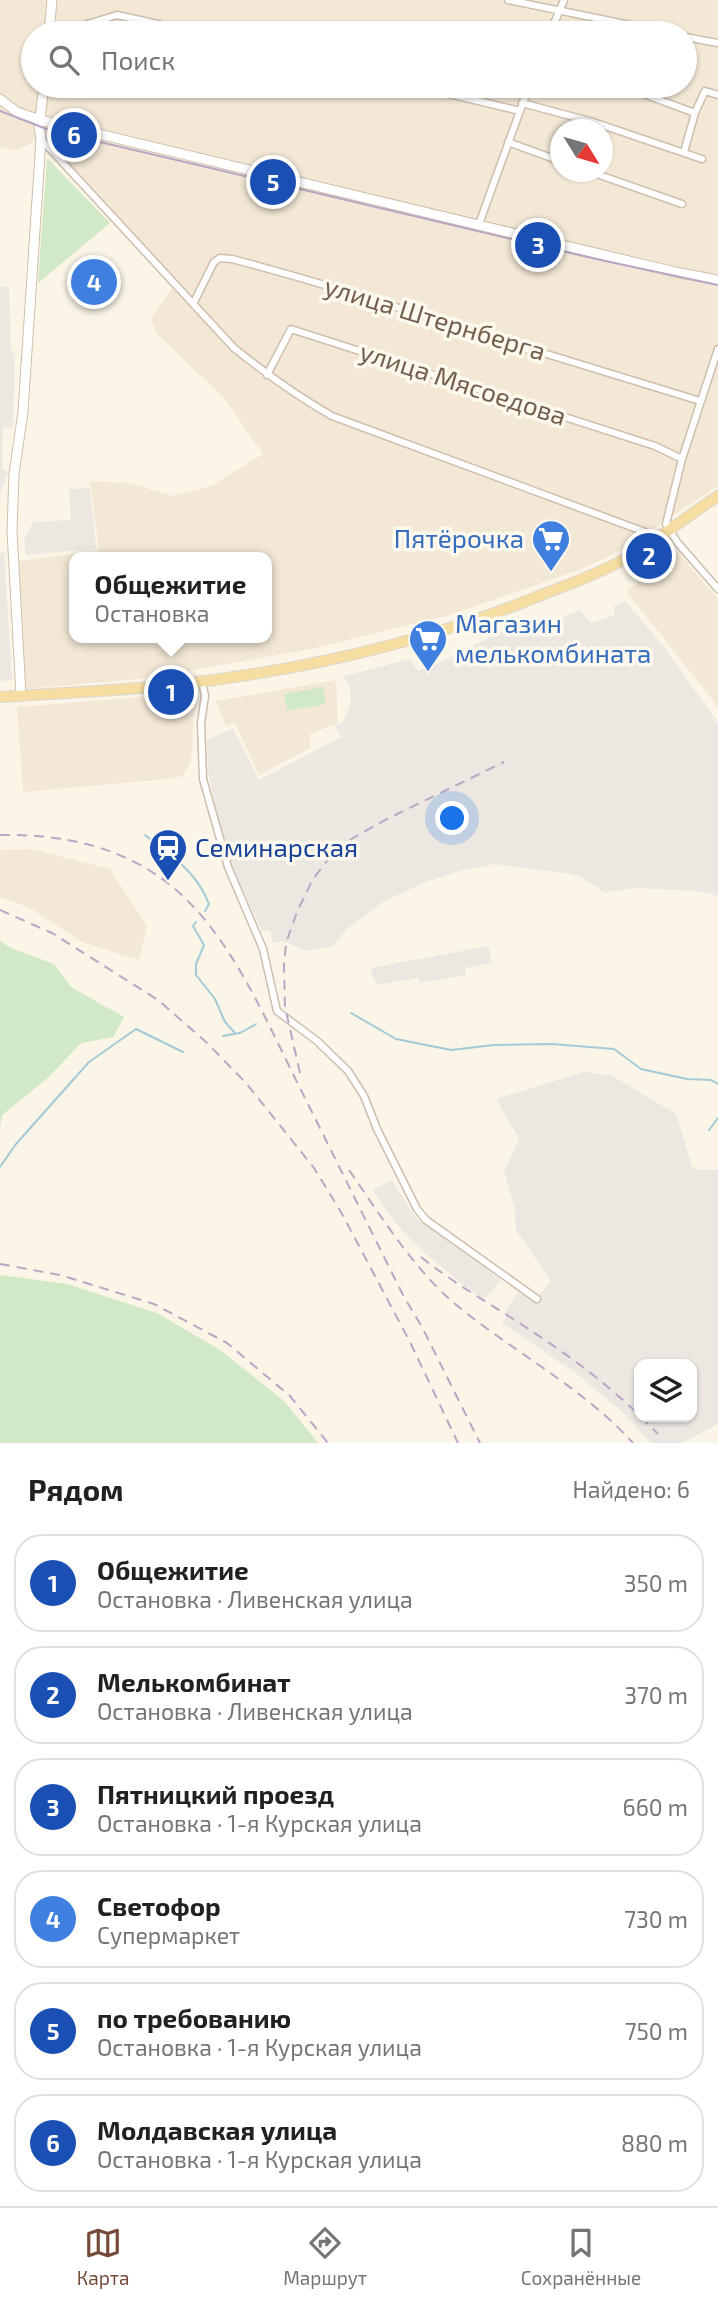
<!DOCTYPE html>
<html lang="ru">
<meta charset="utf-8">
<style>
body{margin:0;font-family:"Exo 2",sans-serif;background:#f6f6f6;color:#202124}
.controls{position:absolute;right:21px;bottom:21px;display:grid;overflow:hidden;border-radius:14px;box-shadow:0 2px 5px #0004}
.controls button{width:63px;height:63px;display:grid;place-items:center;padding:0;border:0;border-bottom:2px solid #e0e0e0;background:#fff;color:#202124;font:35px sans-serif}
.compass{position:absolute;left:550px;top:119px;width:63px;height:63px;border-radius:50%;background:#fff;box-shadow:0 2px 5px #0004;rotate:127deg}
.you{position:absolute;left:453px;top:819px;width:24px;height:24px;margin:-18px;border:5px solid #fff;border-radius:50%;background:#1a73e8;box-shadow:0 0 0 10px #1a73e833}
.badge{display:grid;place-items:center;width:46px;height:46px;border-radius:50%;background:#764a39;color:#fff;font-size:23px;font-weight:700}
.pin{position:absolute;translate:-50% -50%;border:4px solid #fff;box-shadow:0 2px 7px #0006}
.popup{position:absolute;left:69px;top:552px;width:203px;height:91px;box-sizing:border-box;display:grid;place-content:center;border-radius:14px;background:#fff;filter:drop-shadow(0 2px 5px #0005);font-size:23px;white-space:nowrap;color:#757577}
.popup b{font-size:26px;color:#202124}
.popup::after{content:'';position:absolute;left:50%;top:100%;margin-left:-14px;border:14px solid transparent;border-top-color:#fff}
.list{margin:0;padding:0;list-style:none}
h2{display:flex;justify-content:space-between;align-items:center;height:91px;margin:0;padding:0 28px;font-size:30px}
h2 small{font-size:23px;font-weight:400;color:#757577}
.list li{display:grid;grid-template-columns:46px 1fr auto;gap:21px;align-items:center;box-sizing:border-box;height:98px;margin:0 14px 14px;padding:0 14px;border:2px solid #e0e0e0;border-radius:28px}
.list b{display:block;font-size:26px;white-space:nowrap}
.list p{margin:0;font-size:23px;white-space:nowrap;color:#757577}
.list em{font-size:23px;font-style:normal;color:#757577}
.icon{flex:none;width:38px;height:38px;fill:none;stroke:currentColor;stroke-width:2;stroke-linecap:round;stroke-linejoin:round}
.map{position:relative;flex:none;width:718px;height:1443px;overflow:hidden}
.search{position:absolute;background:#fff;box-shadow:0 2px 5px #0004;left:21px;right:21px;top:21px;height:77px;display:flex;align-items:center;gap:18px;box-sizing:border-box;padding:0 24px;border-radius:38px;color:#757577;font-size:26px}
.sheet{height:763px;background:#fff}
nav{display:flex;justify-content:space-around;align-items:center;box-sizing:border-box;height:98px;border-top:2px solid #e0e0e0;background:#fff;font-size:19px;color:#757577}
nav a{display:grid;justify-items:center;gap:4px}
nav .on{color:#764a39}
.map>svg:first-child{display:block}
.residential{fill:#f3e8d6;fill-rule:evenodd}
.industrial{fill:#ece7e1;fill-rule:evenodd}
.green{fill:#d1e9c6}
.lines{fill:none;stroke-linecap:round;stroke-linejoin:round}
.stream{stroke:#a3cad6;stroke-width:2}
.street-casing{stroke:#cdbeae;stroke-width:9}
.secondary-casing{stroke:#cfbfab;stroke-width:11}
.primary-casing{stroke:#dbd5d1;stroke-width:12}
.street{stroke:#fff;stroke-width:6}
.secondary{stroke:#fff;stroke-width:9}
.primary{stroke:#f6dea3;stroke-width:10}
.tram{stroke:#b9a6c5;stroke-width:2}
.rail{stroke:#b9a6c5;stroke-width:2;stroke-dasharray:10 7;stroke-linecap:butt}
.labels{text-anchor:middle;stroke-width:7;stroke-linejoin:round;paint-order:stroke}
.street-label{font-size:26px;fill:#745e4d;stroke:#fef9ee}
.shop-label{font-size:26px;fill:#366cbe;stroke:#fef9ee;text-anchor:end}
.transit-label{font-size:26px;fill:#164399;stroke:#fef9ee;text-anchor:start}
</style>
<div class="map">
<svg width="718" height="1443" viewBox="0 0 718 1443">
<rect width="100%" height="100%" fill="#fbf5e7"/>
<path class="residential" d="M0 0H718V486L618 552 582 569 453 614 312 649 140 679 25 689 19 561 99 551 90 481 129 483 173 496 211 486 263 454 223 397 157 334 151 318 178 281 44 138 14 151 0 147ZM33 33H685V86H33ZM560 130H602V172H560ZM75 557H267V638H75Z
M673 547 718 599V707L627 592Z
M336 680 338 723 310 734V748L259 775 235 723 226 726 216 701Z
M191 693 195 702 191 761 183 776 167 779 23 792 17 707Z
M31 849 110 869 147 926 139 960 82 942 30 908 0 897V850Z"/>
<path class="industrial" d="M0 287H9L11 349 12 353H15L13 428H3L2 469 8 472 0 495Z
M90 488 96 548 26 555 24 540 33 522 71 520 69 489Z
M4 553 12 680 0 681V554Z
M625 601 665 648 718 723V896L697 891 637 888 604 892 578 875 495 864 463 870 425 882 383 902 347 929 333 946 305 951 283 941 272 943 271 931H262L231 864 221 834 208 770 207 740 233 728 259 780 341 737 335 726 343 722 351 704 350 688 344 676 410 659 418 671 447 659 515 625H544L580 610 591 623 615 615 614 606Z
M489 946 492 963 465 968 466 975 420 983 418 978 377 985 373 977 371 968Z
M584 1072 611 1075 676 1114 693 1169 718 1170V1424L682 1443H651L619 1409 574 1372 502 1323 507 1315 504 1313 518 1292 535 1301 551 1281 516 1230 515 1210 504 1172 519 1139 496 1099ZM639 1364H692V1417H639Z
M392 1180 415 1217 501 1280 484 1300 459 1282 430 1257 404 1233 387 1212 373 1190Z"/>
<path class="green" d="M47 158 110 223 38 283Z
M323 687 326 704 287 711 284 694Z
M0 941 11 948 54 964 71 987 124 1017 113 1037 81 1043 49 1077 2 1115 0 1128Z
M0 1275 67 1284 157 1313 220 1350 284 1401 318 1443H0Z"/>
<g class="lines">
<path class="stream" d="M145 835C172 856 197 872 209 904L205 911
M196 922 193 926 204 945 196 964V975L215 999 225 1022 235 1033
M351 1013 396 1039 451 1050 494 1045 552 1044 614 1049 641 1069 687 1079 711 1080 718 1084
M223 1036 240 1033 256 1024
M709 1130 718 1118
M0 1167 16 1144 89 1062 136 1029 183 1052"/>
<defs>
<path id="street" d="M508 0 669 33
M50 30H68L117 15 199 33
M550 33 564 0
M685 37 718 43
M416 86 520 111
M622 86 695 113 705 91 718 95
M522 103 593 122 702 159
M41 139 234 348C265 373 297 396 332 416L645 532 655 540
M508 142 560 161
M684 152 695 113
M591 172 682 204
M479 224 529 86
M194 302 214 262 220 258 232 259C296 276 360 295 424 316 461 328 498 346 537 351L700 401
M718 349 682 459 666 524 677 542 718 589
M267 375 291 329 655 446 682 459
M202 681 205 696 201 723 203 779 228 867 263 949 277 1011 317 1041 348 1071 364 1096 377 1129 417 1209 426 1220 537 1299"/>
<path id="secondary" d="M49 33 52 0
M0 99 17 112 40 120 675 272 718 280
M21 695 12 531 14 474 23 412 41 139 39 127 44 86"/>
<path id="primary" d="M0 697C58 693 116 691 174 685 297 671 419 644 534 598 561 587 591 577 617 563 653 544 684 518 718 496"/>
</defs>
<use href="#street" class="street-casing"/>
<use href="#secondary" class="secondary-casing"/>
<use href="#primary" class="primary-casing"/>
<use href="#street" class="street"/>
<use href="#secondary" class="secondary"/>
<use href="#primary" class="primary"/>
<path class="tram" d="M0 111 49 130 596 259 718 285"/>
<path class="rail" d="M0 835C59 834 117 845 165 881 229 929 265 1019 300 1088 335 1158 369 1227 404 1297L422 1327 480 1443
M0 910 52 933 158 1000 206 1042 246 1083 314 1168 341 1212 410 1342 458 1443
M300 1073 285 1007 284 966 286 943 297 912 313 879 330 857 353 838 385 820 504 762
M349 1170C381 1216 416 1273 460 1308 517 1354 583 1388 633 1443
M421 1257C457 1286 496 1307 533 1332 571 1357 607 1384 639 1415
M0 1264 60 1275 154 1304 227 1343 290 1396 328 1443
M641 1417 658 1434"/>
</g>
<defs>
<symbol id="supermarket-pin" viewBox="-11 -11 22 30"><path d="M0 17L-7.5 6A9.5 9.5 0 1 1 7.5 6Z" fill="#3f7fe0" stroke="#fef9ee"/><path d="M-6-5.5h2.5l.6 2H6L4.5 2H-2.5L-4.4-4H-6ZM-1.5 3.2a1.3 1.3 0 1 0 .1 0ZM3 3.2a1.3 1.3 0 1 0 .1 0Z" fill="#fff"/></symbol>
<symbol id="station-pin" viewBox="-11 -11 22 30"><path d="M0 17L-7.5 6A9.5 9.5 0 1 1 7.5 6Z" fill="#1a4fb4" stroke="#fef9ee"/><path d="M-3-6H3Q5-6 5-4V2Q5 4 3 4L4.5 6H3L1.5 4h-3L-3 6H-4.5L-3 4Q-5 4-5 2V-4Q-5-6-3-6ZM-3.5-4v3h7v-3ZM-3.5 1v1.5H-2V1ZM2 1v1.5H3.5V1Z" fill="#fff"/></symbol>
</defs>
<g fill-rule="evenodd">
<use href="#supermarket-pin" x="529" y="517" width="44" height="60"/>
<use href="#supermarket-pin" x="406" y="617" width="44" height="60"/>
<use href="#station-pin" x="146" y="826" width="44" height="60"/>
</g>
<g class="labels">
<g class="street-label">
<text transform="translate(435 319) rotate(17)" y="9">улица Штернберга</text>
<text transform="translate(463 384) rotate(18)" y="9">улица Мясоедова</text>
</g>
<g class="shop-label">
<text x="524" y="548">Пятёрочка</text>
<text x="455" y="633" text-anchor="start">Магазин<tspan x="455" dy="30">мелькомбината</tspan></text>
</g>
<g class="transit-label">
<text x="195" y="857">Семинарская</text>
</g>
</g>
</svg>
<div class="controls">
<button><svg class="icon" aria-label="layers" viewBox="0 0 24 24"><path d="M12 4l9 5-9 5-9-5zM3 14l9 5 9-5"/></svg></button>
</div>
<svg class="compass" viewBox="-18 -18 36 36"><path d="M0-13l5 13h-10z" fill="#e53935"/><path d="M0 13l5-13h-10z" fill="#757577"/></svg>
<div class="you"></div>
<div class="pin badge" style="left:171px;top:692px;background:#1a4fb4">1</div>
<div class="popup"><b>Общежитие</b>Остановка</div>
<div class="pin badge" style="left:649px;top:556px;background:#1a4fb4">2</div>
<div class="pin badge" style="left:538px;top:245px;background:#1a4fb4">3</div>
<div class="pin badge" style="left:94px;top:282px;background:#3f7fe0">4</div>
<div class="pin badge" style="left:273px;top:182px;background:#1a4fb4">5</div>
<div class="pin badge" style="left:74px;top:135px;background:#1a4fb4">6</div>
<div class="search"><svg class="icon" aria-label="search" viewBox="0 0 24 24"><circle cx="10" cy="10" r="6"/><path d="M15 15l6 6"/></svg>Поиск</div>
</div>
<section class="sheet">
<h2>Рядом<small>Найдено: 6</small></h2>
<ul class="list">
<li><span class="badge" style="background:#1a4fb4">1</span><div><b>Общежитие</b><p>Остановка · Ливенская улица</p></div><em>350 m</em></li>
<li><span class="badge" style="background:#1a4fb4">2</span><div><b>Мелькомбинат</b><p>Остановка · Ливенская улица</p></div><em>370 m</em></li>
<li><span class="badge" style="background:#1a4fb4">3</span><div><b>Пятницкий проезд</b><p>Остановка · 1-я Курская улица</p></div><em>660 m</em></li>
<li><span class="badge" style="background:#3f7fe0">4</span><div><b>Светофор</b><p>Супермаркет</p></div><em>730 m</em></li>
<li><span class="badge" style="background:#1a4fb4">5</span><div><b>по требованию</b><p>Остановка · 1-я Курская улица</p></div><em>750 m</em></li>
<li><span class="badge" style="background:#1a4fb4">6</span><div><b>Молдавская улица</b><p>Остановка · 1-я Курская улица</p></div><em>880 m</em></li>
</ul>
</section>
<nav>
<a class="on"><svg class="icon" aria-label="map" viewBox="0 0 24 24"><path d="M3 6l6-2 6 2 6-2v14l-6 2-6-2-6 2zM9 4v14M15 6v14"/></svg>Карта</a>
<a><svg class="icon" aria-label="directions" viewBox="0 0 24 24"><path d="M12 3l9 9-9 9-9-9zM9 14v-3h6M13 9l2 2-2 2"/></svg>Маршрут</a>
<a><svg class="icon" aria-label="saved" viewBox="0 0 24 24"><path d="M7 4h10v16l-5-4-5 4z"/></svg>Сохранённые</a>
</nav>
